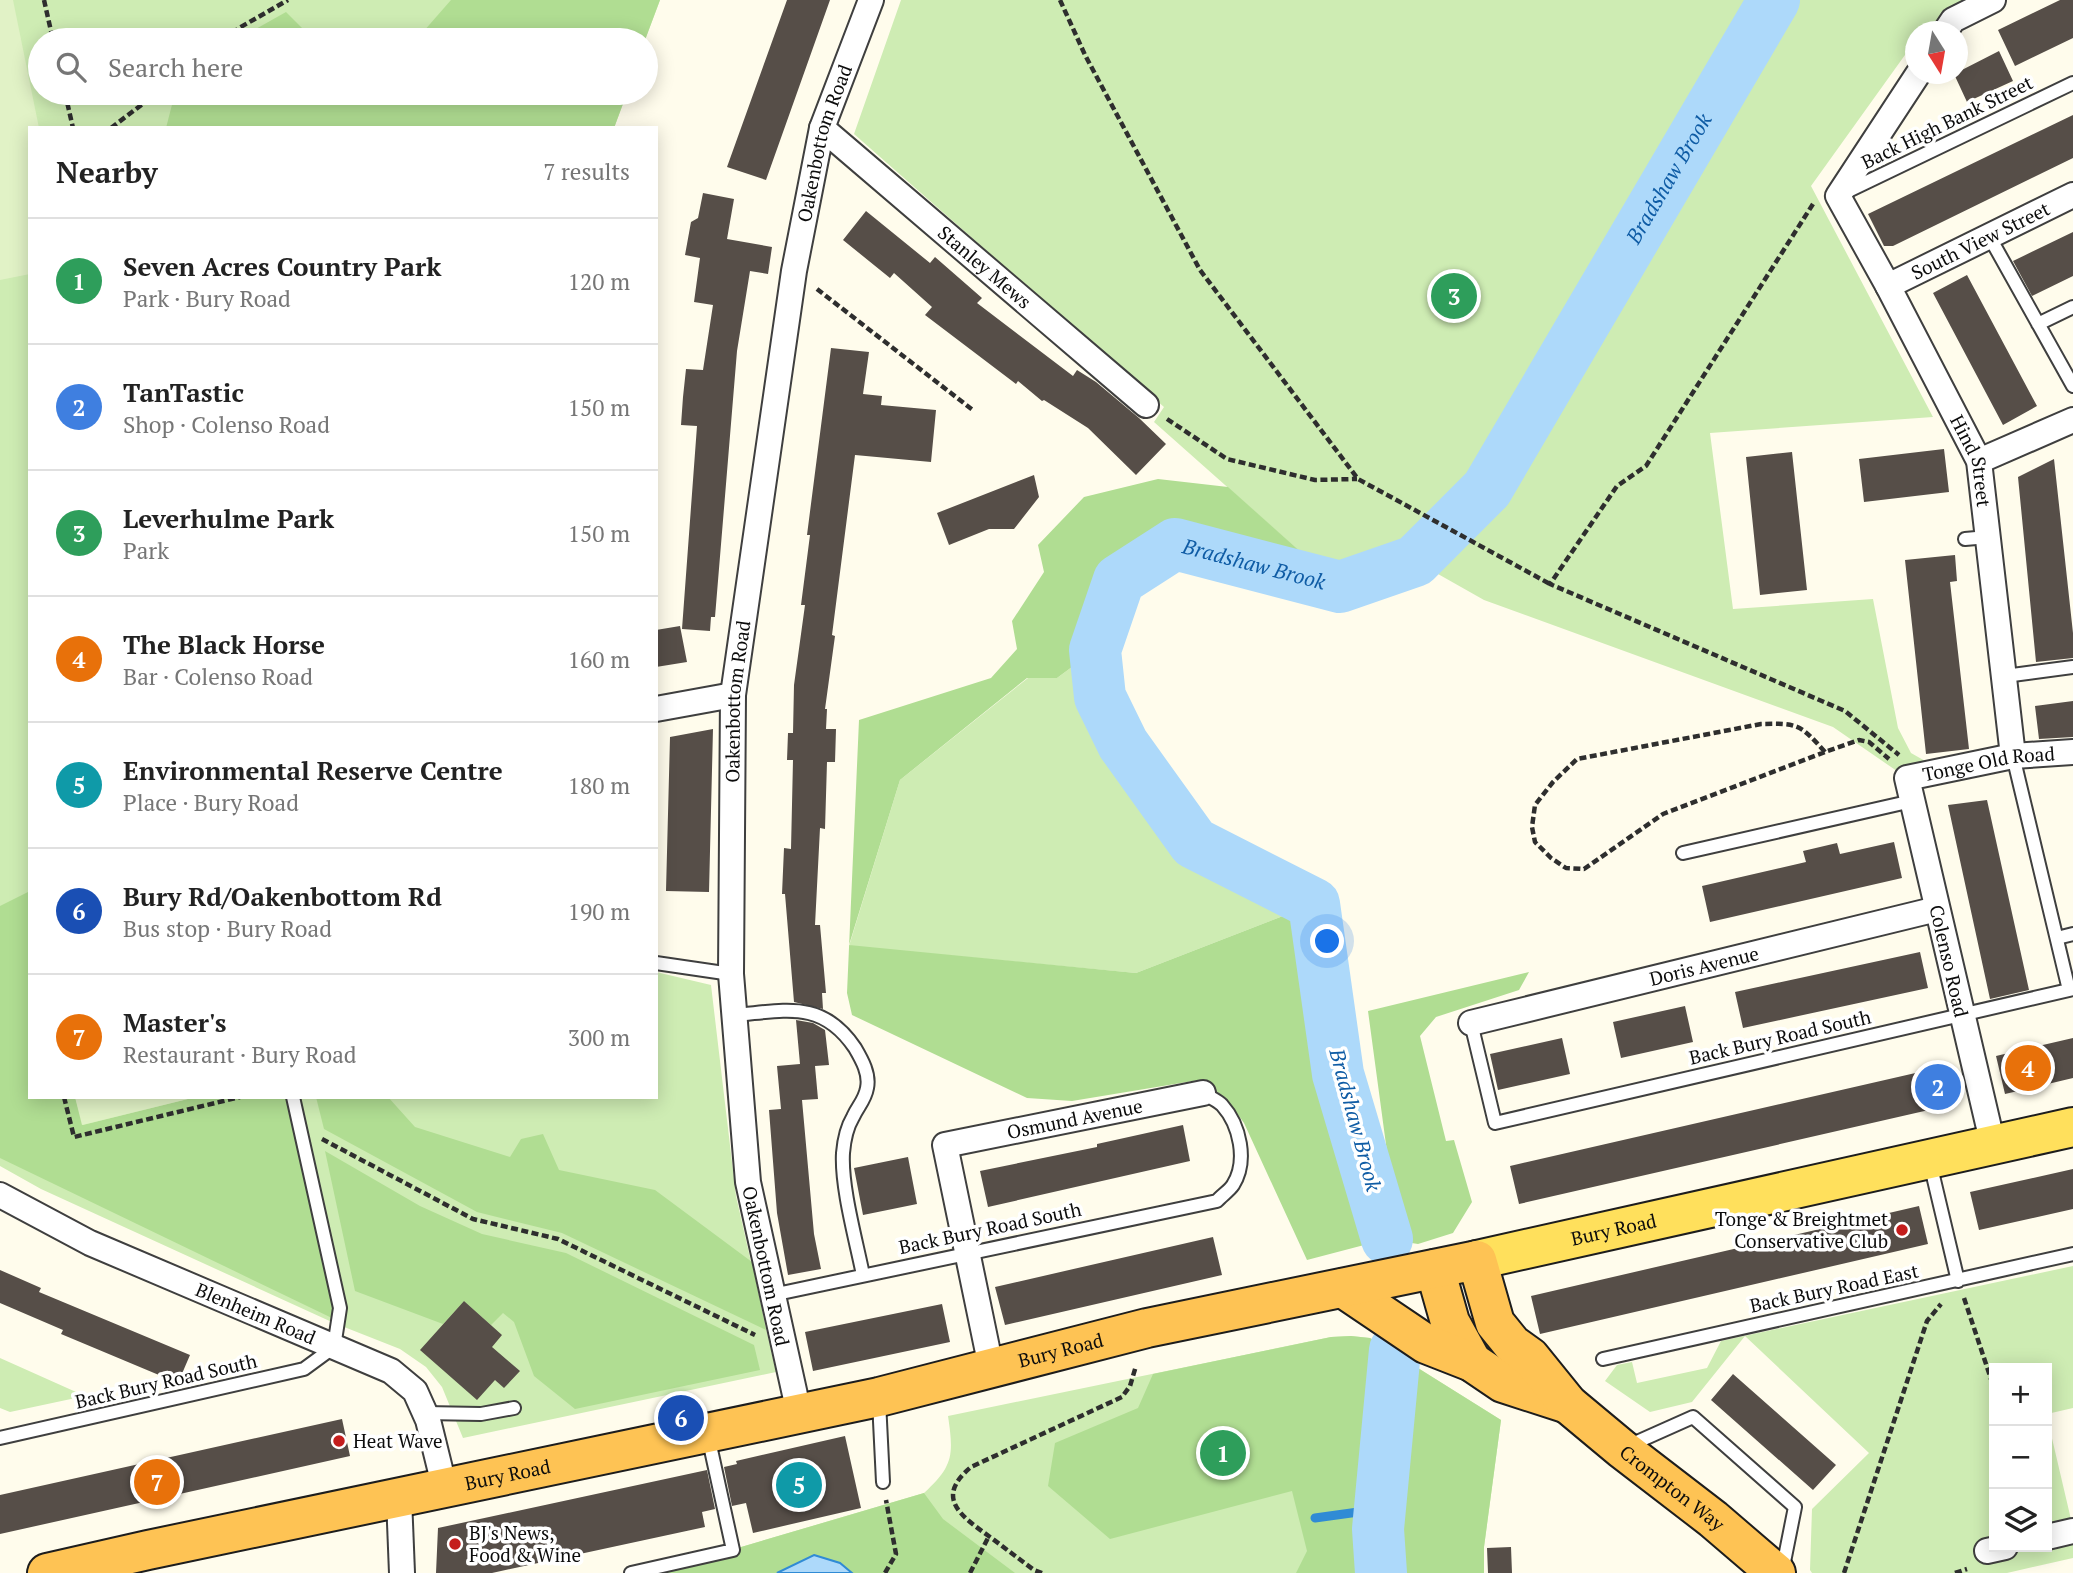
<!DOCTYPE html>
<meta charset="utf-8">
<style>
body{margin:0;font-family:"PT Serif",serif;background:#f6f6f6;color:#222}
.controls{position:absolute;right:21px;bottom:21px;display:grid;overflow:hidden;border-radius:0px;box-shadow:0 4px 18px #0003}
.controls button{width:63px;height:63px;display:grid;place-items:center;padding:0;border:0;border-bottom:2px solid #e0e0e0;background:#fff;color:#222;font:35px sans-serif}
.compass{position:absolute;left:1905px;top:21px;width:63px;height:63px;border-radius:50%;background:#fff;box-shadow:0 4px 18px #0003;rotate:169deg}
.you{position:absolute;left:1328px;top:942px;width:24px;height:24px;margin:-18px;border:5px solid #fff;border-radius:50%;background:#1a73e8;box-shadow:0 0 0 10px #1a73e833}
.badge{display:grid;place-items:center;width:46px;height:46px;border-radius:50%;background:#c41d1c;color:#fff;font-size:23px;font-weight:700}
.pin{position:absolute;translate:-50% -50%;border:4px solid #fff;box-shadow:0 2px 7px #0006}
.list{margin:0;padding:0;list-style:none}
h2{display:flex;justify-content:space-between;align-items:center;height:91px;margin:0;padding:0 28px;font-size:30px}
h2 small{font-size:23px;font-weight:400;color:#767676}
.list li{display:grid;grid-template-columns:46px 1fr auto;gap:21px;align-items:center;box-sizing:border-box;height:126px;padding:0 28px;border-top:2px solid #e0e0e0}
.list b{display:block;font-size:26px;white-space:nowrap}
.list p{margin:0;font-size:23px;white-space:nowrap;color:#767676}
.list em{font-size:23px;font-style:normal;color:#767676}
.icon{flex:none;width:38px;height:38px;fill:none;stroke:currentColor;stroke-width:2;stroke-linecap:round;stroke-linejoin:round}
.map{position:relative;flex:none;width:2073px;height:1573px;overflow:hidden}
.search{position:absolute;background:#fff;box-shadow:0 4px 18px #0003;left:28px;top:28px;width:630px;height:77px;display:flex;align-items:center;gap:18px;box-sizing:border-box;padding:0 24px;border-radius:38px;color:#767676;font-size:26px}
.panel{position:absolute;background:#fff;box-shadow:0 4px 18px #0003;left:28px;top:126px;width:630px;height:973px;border-radius:0px}
.map>svg:first-child{display:block}
.green{fill:#ceecb3}
.forest{fill:#b0dd92}
.pitch{fill:#e1f2c6}
.water{fill:#add9fa;stroke:#308bd5;stroke-width:2}
.lines{fill:none;stroke-linecap:round;stroke-linejoin:round}
.stream{stroke:#308bd5;stroke-width:9}
.river{stroke:#add9fa;stroke-width:52}
.building{fill:#564e48}
.service-casing{stroke:#3f3f3f;stroke-width:16}
.minor-casing{stroke:#3f3f3f;stroke-width:28}
.primary-casing{stroke:#1d1d1d;stroke-width:42}
.trunk-casing{stroke:#1d1d1d;stroke-width:42}
.path{stroke:#2e2e2e;stroke-width:4.5;stroke-dasharray:7 3.5;stroke-linecap:butt}
.service{stroke:#fff;stroke-width:12}
.minor{stroke:#fff;stroke-width:24}
.primary{stroke:#ffe05c;stroke-width:38}
.trunk{stroke:#fec354;stroke-width:38}
.poi-dot{fill:#c41d1c;stroke:#fff;stroke-width:2.5}
.labels{text-anchor:middle;stroke-width:7;stroke-linejoin:round;paint-order:stroke}
.street-label{font-size:19px;fill:#0c0c0c;stroke:#fff}
.poi-label{font-size:19px;fill:#0c0c0c;stroke:#fff;text-anchor:start}
.water-label{font-size:21px;font-style:italic;fill:#0f5ca5;stroke:#fff}
</style>
<div class="map">
<svg width="2073" height="1573" viewBox="0 0 2073 1573">
<rect width="100%" height="100%" fill="#fffcec"/>
<path class="green" d="M0 0H660L645 40H40V93H627L614 128H30V1097H656V972L711 985 736 1196 776 1372 463 1438 442 1387 426 1367 400 1349 334 1323 41 1189 0 1166Z
M901 0H1985L1922 31 1916 32 1915 41 1811 186 1933 417 1710 433 1733 609 1873 599 1898 728 1911 753 1941 770 1907 778 1833 727 1484 600 1415 561 1340 587 1154 422 1164 407 854 134Z
M1095 650 1100 697 1123 744 1194 843 1314 904 1136 973 849 946 900 780 1028 678H1057Z
M2073 1266V1408L2047 1414V1368H1994V1547H2047V1417L2073 1528V1558L2007 1573H1812L1810 1570 1812 1509 1869 1453 1745 1336 1692 1402 1650 1412 1605 1381 1617 1365 1632 1362 1637 1383 1707 1368 1721 1341 1744 1336Z
M1351 1336 1370 1338 1501 1420 1484 1547V1573H653L924 1493C953 1466 954 1456 948 1416L1331 1337Z
M0 1358 85 1396 10 1412 0 1408Z"/>
<path class="forest" d="M451 0H660L645 40H416Z
M286 12 314 40H236Z
M175 93H627L614 128H166Z
M1158 479 1228 487 1340 587 1175 544 1119 580 1095 650 1057 678H1027L900 780 849 945 1136 973 1314 904 1338 1074 1387 1239 1307 1260 1244 1123 1226 1098 1199 1080 1072 1101 1027 1098 852 1015 847 993 859 720 991 678 1017 649 1012 621 1044 572 1038 545 1084 497Z
M30 891V1097H75L83 1125 196 1097H293L340 1308 334 1319 0 1158V906Z
M1529 972 1519 990 1436 1017 1420 1036 1446 1141 1454 1140 1472 1202 1453 1233 1418 1244 1399 1241 1368 1011Z
M316 1097H388L415 1127 510 1157 521 1139 543 1134 559 1170 655 1190 752 1262 766 1330 562 1233 477 1212 324 1129Z
M325 1151 420 1206 482 1234 566 1253 754 1345 760 1370 575 1409 534 1376 514 1322 503 1313 491 1325 464 1301 443 1324 355 1291Z
M1351 1336 1370 1338 1501 1420 1484 1547V1573H1296L1307 1551 1292 1491 1110 1539 1048 1486 1055 1443 1138 1408 1153 1374 1331 1337Z
M924 1493 943 1519 1015 1573H653Z"/>
<path class="pitch" d="M0 0H13L39 128H30V274L0 280Z
M75 1097H196L82 1125Z"/>
<path class="water" d="M814 1555 840 1563 852 1573H777Z"/>
<g class="lines">
<path class="stream" d="M1315 1518 1380 1509"/>
<g class="river">
<path id="s1" d="M1387 1239 1338 1074 1314 904 1194 843 1123 744 1100 697 1095 650 1119 580 1175 544 1340 587 1415 561 1487 489 1774 0"/>
<path d="M1381 1573 1378 1529 1395 1350"/>
</g>
</g>
<path class="building" d="M787 0H830L766 180 727 167Z
M2060 0H2073V38L2015 66 1998 30Z
M1999 51 2013 81 1967 102 1954 74Z
M2073 115V158L1893 246H1884L1868 214Z
M703 193 734 199 727 239 772 247 768 274 750 271 737 351 715 617H711L710 631 682 629 697 426 681 425 683 397 686 369 703 370 713 305 694 302 700 258 685 255 691 222 698 218Z
M866 211 930 263 935 257 982 298 977 303 1073 376 1077 370 1096 382 1139 418 1166 444 1136 475 1088 428 1044 400 1042 401 1018 381 1016 384 925 315 932 307 894 273 890 278 843 240Z
M2073 232V276L2032 296 2013 261Z
M1967 275 2037 406 2003 425 1933 293Z
M831 348 869 352 863 394 882 396 881 405 936 410 931 462 855 455 832 635 835 636 825 709H827L826 729H836L835 762H827L825 829 820 828 815 925H820L826 993H822L823 1009 794 1002 785 894H782L784 848 791 849 793 760H787L788 733H793L794 685 805 605H801L810 535H807Z
M1944 449 1949 492 1864 502 1859 459Z
M1792 452 1807 590 1760 595 1746 457Z
M2054 459 2073 633V658L2036 662 2018 477Z
M1034 475 1039 497 1014 529H989L949 545 937 513Z
M1955 555 1957 581 1950 582 1969 749 1926 754 1905 560Z
M680 626 687 662 656 667V630Z
M2073 701V737L2039 739 2035 706Z
M713 729 709 892 666 891 670 737Z
M1987 800 2029 990 1990 999 1948 805Z
M1894 842 1902 878 1710 922 1702 886 1806 862 1803 851 1837 843 1840 854Z
M1920 952 1928 988 1743 1028 1735 992Z
M1685 1006 1693 1042 1621 1058 1613 1022Z
M796 1020 813 1023 825 1030 829 1065 815 1066 818 1099 802 1100 814 1234 821 1269 788 1275 777 1213 769 1110 781 1109 777 1066 800 1064Z
M1562 1038 1570 1074 1498 1090 1490 1054Z
M2073 1038V1078L2005 1094 1996 1056Z
M1946 1066 1955 1104 1519 1204 1510 1166Z
M1183 1125 1190 1161 988 1207 980 1171 1097 1147V1144Z
M908 1157 917 1204 863 1215 854 1168Z
M2073 1169V1209L1979 1230 1970 1192Z
M1919 1206 1928 1244 1540 1334 1531 1296Z
M1213 1237 1222 1275 1005 1325 995 1287Z
M0 1270 41 1288 39 1292 190 1355 178 1383 61 1334 63 1330 0 1303Z
M464 1301 502 1335 492 1347 520 1371 504 1388 495 1380 477 1400 420 1350Z
M942 1304 950 1342 813 1371 805 1332Z
M1733 1374 1836 1465 1813 1490 1711 1400Z
M342 1419 350 1456 0 1534V1495Z
M845 1436 861 1508 753 1533 746 1503 732 1506 724 1467 737 1464 736 1461Z
M707 1470 715 1509 702 1512 705 1527 492 1573H436L438 1528Z
M1511 1547 1512 1573H1488L1487 1548Z"/>
<g class="lines">
<defs>
<path id="service" d="M1846 192 2073 83
M1989 236 2073 386
M2038 324 2073 307
M1965 539 1988 537
M2005 676 2073 667
M2013 756 2069 990
M1683 853 1912 801
M2057 938 2073 934
M656 963 731 974
M734 1015C785 1011 822 999 855 1048 862 1060 870 1074 867 1088 865 1100 858 1106 853 1117 847 1127 844 1141 843 1153 841 1187 856 1240 863 1275
M1471 1023 1495 1123 2073 989
M1930 1163 1958 1281
M772 1295 1217 1201C1221 1196 1229 1191 1233 1185 1248 1161 1240 1125 1222 1105 1217 1100 1209 1097 1203 1093
M1603 1359 2073 1254
M879 1401 883 1482
M425 1413 481 1414 514 1408
M0 1438 304 1369 334 1347 340 1308 293 1097
M1628 1446 1693 1417 1795 1507 1782 1572
M631 1573 733 1550 708 1436"/>
<g id="minor">
<path d="M1945 32 1953 20 1993 0"/>
<path id="s2" d="M1918 74 1838 196 1888 286 1979 461 2013 756"/>
<path id="s3" d="M822 128 1146 405"/>
<path id="s4" d="M1888 286 2073 195"/>
<path d="M1979 461 2073 420"/>
<path d="M656 709 733 695"/>
<path id="s5" d="M1471 1023 1937 909"/>
<path id="s6" d="M1993 1145 1907 778 2013 756 2073 752"/>
<path id="s7" d="M0 1195 90 1243 391 1371 415 1391 428 1420 445 1489"/>
<path id="s8" d="M991 1367 945 1145 1203 1093"/>
<path id="s9" d="M799 1413 748 1182 731 974 733 695 794 271 822 128 871 0"/>
<path d="M399 1498 402 1573"/>
<path d="M2047 1537 2073 1531"/>
<path d="M1987 1551 2005 1547"/>
</g>
<g id="primary">
<path id="s10" d="M1477 1260 2073 1127"/>
</g>
<g id="trunk">
<path d="M1435 1269 1450 1322 1472 1362"/>
<path d="M1343 1288 1426 1344 1472 1362 1503 1383 1568 1404"/>
<path id="s11" d="M47 1573 148 1550 879 1397 1147 1328 1477 1260 1495 1323 1512 1344 1530 1357 1568 1404 1622 1449 1713 1519 1776 1573"/>
</g>
</defs>
<use href="#service" class="service-casing"/>
<use href="#minor" class="minor-casing"/>
<use href="#primary" class="primary-casing"/>
<use href="#trunk" class="trunk-casing"/>
<path class="path" d="M44 0 53 40
M1060 0 1085 55 1200 270 1358 479 1550 584
M224 40 239 28 288 0
M65 93 73 128
M111 128 157 93
M1813 204 1646 466 1617 486 1550 584 1845 711 1899 755
M817 289 974 411
M1167 419 1227 459 1315 480 1357 479
M1825 752C1800 724 1798 723 1761 724L1577 759 1553 782 1535 805 1532 827 1535 842 1551 858 1566 868 1584 869 1663 814 1825 752 1859 740 1869 742 1889 759
M64 1097 74 1137 240 1097
M322 1139 473 1219 558 1239 755 1335
M1964 1298 1994 1388
M885 1573 896 1554 886 1500
M970 1573 989 1536
M1042 1573 1034 1570C1019 1559 1005 1548 990 1537 961 1516 934 1498 971 1467L1122 1397 1130 1386 1136 1366
M1844 1573 1927 1321 1941 1304
M1955 1573 1967 1569"/>
<use href="#service" class="service"/>
<use href="#minor" class="minor"/>
<use href="#primary" class="primary"/>
<use href="#trunk" class="trunk"/>
</g>
<g class="poi-dot">
<circle cx="1902" cy="1230" r="7"/>
<circle cx="339" cy="1441" r="7"/>
<circle cx="455" cy="1544" r="7"/>
</g>
<g class="labels">
<g class="street-label">
<text transform="translate(1947 122) rotate(-26)" y="7">Back High Bank Street</text>
<text dy="7" stroke="none"><textPath href="#s9" startOffset="1284">Oakenbottom Road</textPath></text>
<text dy="7" stroke="none"><textPath href="#s4" startOffset="103">South View Street</textPath></text>
<text dy="7" stroke="none"><textPath href="#s3" startOffset="214">Stanley Mews</textPath></text>
<text dy="7" stroke="none"><textPath href="#s2" startOffset="444">Hind Street</textPath></text>
<text dy="7" stroke="none"><textPath href="#s9" startOffset="718">Oakenbottom Road</textPath></text>
<text dy="7" stroke="none"><textPath href="#s6" startOffset="460">Tonge Old Road</textPath></text>
<text transform="translate(1949 961) rotate(77)" y="7">Colenso Road</text>
<text dy="7" stroke="none"><textPath href="#s5" startOffset="240">Doris Avenue</textPath></text>
<text transform="translate(1780 1037) rotate(-13)" y="7">Back Bury Road South</text>
<text dy="7" stroke="none"><textPath href="#s8" startOffset="359">Osmund Avenue</textPath></text>
<text transform="translate(990 1228) rotate(-12)" y="7">Back Bury Road South</text>
<text dy="7" stroke="none"><textPath href="#s10" startOffset="140">Bury Road</textPath></text>
<text transform="translate(766 1266) rotate(78)" y="7">Oakenbottom Road</text>
<text transform="translate(1834 1288) rotate(-12)" y="7">Back Bury Road East</text>
<text dy="7" stroke="none"><textPath href="#s7" startOffset="282">Blenheim Road</textPath></text>
<text dy="7" stroke="none"><textPath href="#s11" startOffset="1038">Bury Road</textPath></text>
<text transform="translate(166 1381) rotate(-13)" y="7">Back Bury Road South</text>
<text dy="7" stroke="none"><textPath href="#s11" startOffset="471">Bury Road</textPath></text>
<text dy="7" stroke="none"><textPath href="#s11" startOffset="1773">Crompton Way</textPath></text>
</g>
<g class="poi-label">
<text x="1888" y="1226" text-anchor="end">Tonge &amp; Breightmet<tspan x="1888" dy="22">Conservative Club</tspan></text>
<text x="353" y="1448">Heat Wave</text>
<text x="469" y="1540">BJ's News,<tspan x="469" dy="22">Food &amp; Wine</tspan></text>
</g>
<g class="water-label">
<text dy="7" stroke="none"><textPath href="#s1" startOffset="1552">Bradshaw Brook</textPath></text>
<text dy="7" stroke="none"><textPath href="#s1" startOffset="922">Bradshaw Brook</textPath></text>
<text transform="translate(1355 1120) rotate(75)" y="7">Bradshaw Brook</text>
</g>
</g>
</svg>
<div class="controls">
<button>+</button>
<button>−</button>
<button><svg class="icon" aria-label="layers" viewBox="0 0 24 24"><path d="M12 4l9 5-9 5-9-5zM3 14l9 5 9-5"/></svg></button>
</div>
<svg class="compass" viewBox="-18 -18 36 36"><path d="M0-13l5 13h-10z" fill="#e53935"/><path d="M0 13l5-13h-10z" fill="#767676"/></svg>
<div class="you"></div>
<div class="pin badge" style="left:1223px;top:1453px;background:#2e9e5b">1</div>
<div class="pin badge" style="left:1938px;top:1087px;background:#3f7fe0">2</div>
<div class="pin badge" style="left:1454px;top:296px;background:#2e9e5b">3</div>
<div class="pin badge" style="left:2028px;top:1068px;background:#e8710a">4</div>
<div class="pin badge" style="left:799px;top:1485px;background:#0f9aa8">5</div>
<div class="pin badge" style="left:681px;top:1418px;background:#1a4fb4">6</div>
<div class="pin badge" style="left:157px;top:1482px;background:#e8710a">7</div>
<div class="search"><svg class="icon" aria-label="search" viewBox="0 0 24 24"><circle cx="10" cy="10" r="6"/><path d="M15 15l6 6"/></svg>Search here</div>
<section class="panel">
<h2>Nearby<small>7 results</small></h2>
<ul class="list">
<li><span class="badge" style="background:#2e9e5b">1</span><div><b>Seven Acres Country Park</b><p>Park · Bury Road</p></div><em>120 m</em></li>
<li><span class="badge" style="background:#3f7fe0">2</span><div><b>TanTastic</b><p>Shop · Colenso Road</p></div><em>150 m</em></li>
<li><span class="badge" style="background:#2e9e5b">3</span><div><b>Leverhulme Park</b><p>Park</p></div><em>150 m</em></li>
<li><span class="badge" style="background:#e8710a">4</span><div><b>The Black Horse</b><p>Bar · Colenso Road</p></div><em>160 m</em></li>
<li><span class="badge" style="background:#0f9aa8">5</span><div><b>Environmental Reserve Centre</b><p>Place · Bury Road</p></div><em>180 m</em></li>
<li><span class="badge" style="background:#1a4fb4">6</span><div><b>Bury Rd/Oakenbottom Rd</b><p>Bus stop · Bury Road</p></div><em>190 m</em></li>
<li><span class="badge" style="background:#e8710a">7</span><div><b>Master's</b><p>Restaurant · Bury Road</p></div><em>300 m</em></li>
</ul>
</section>
</div>
